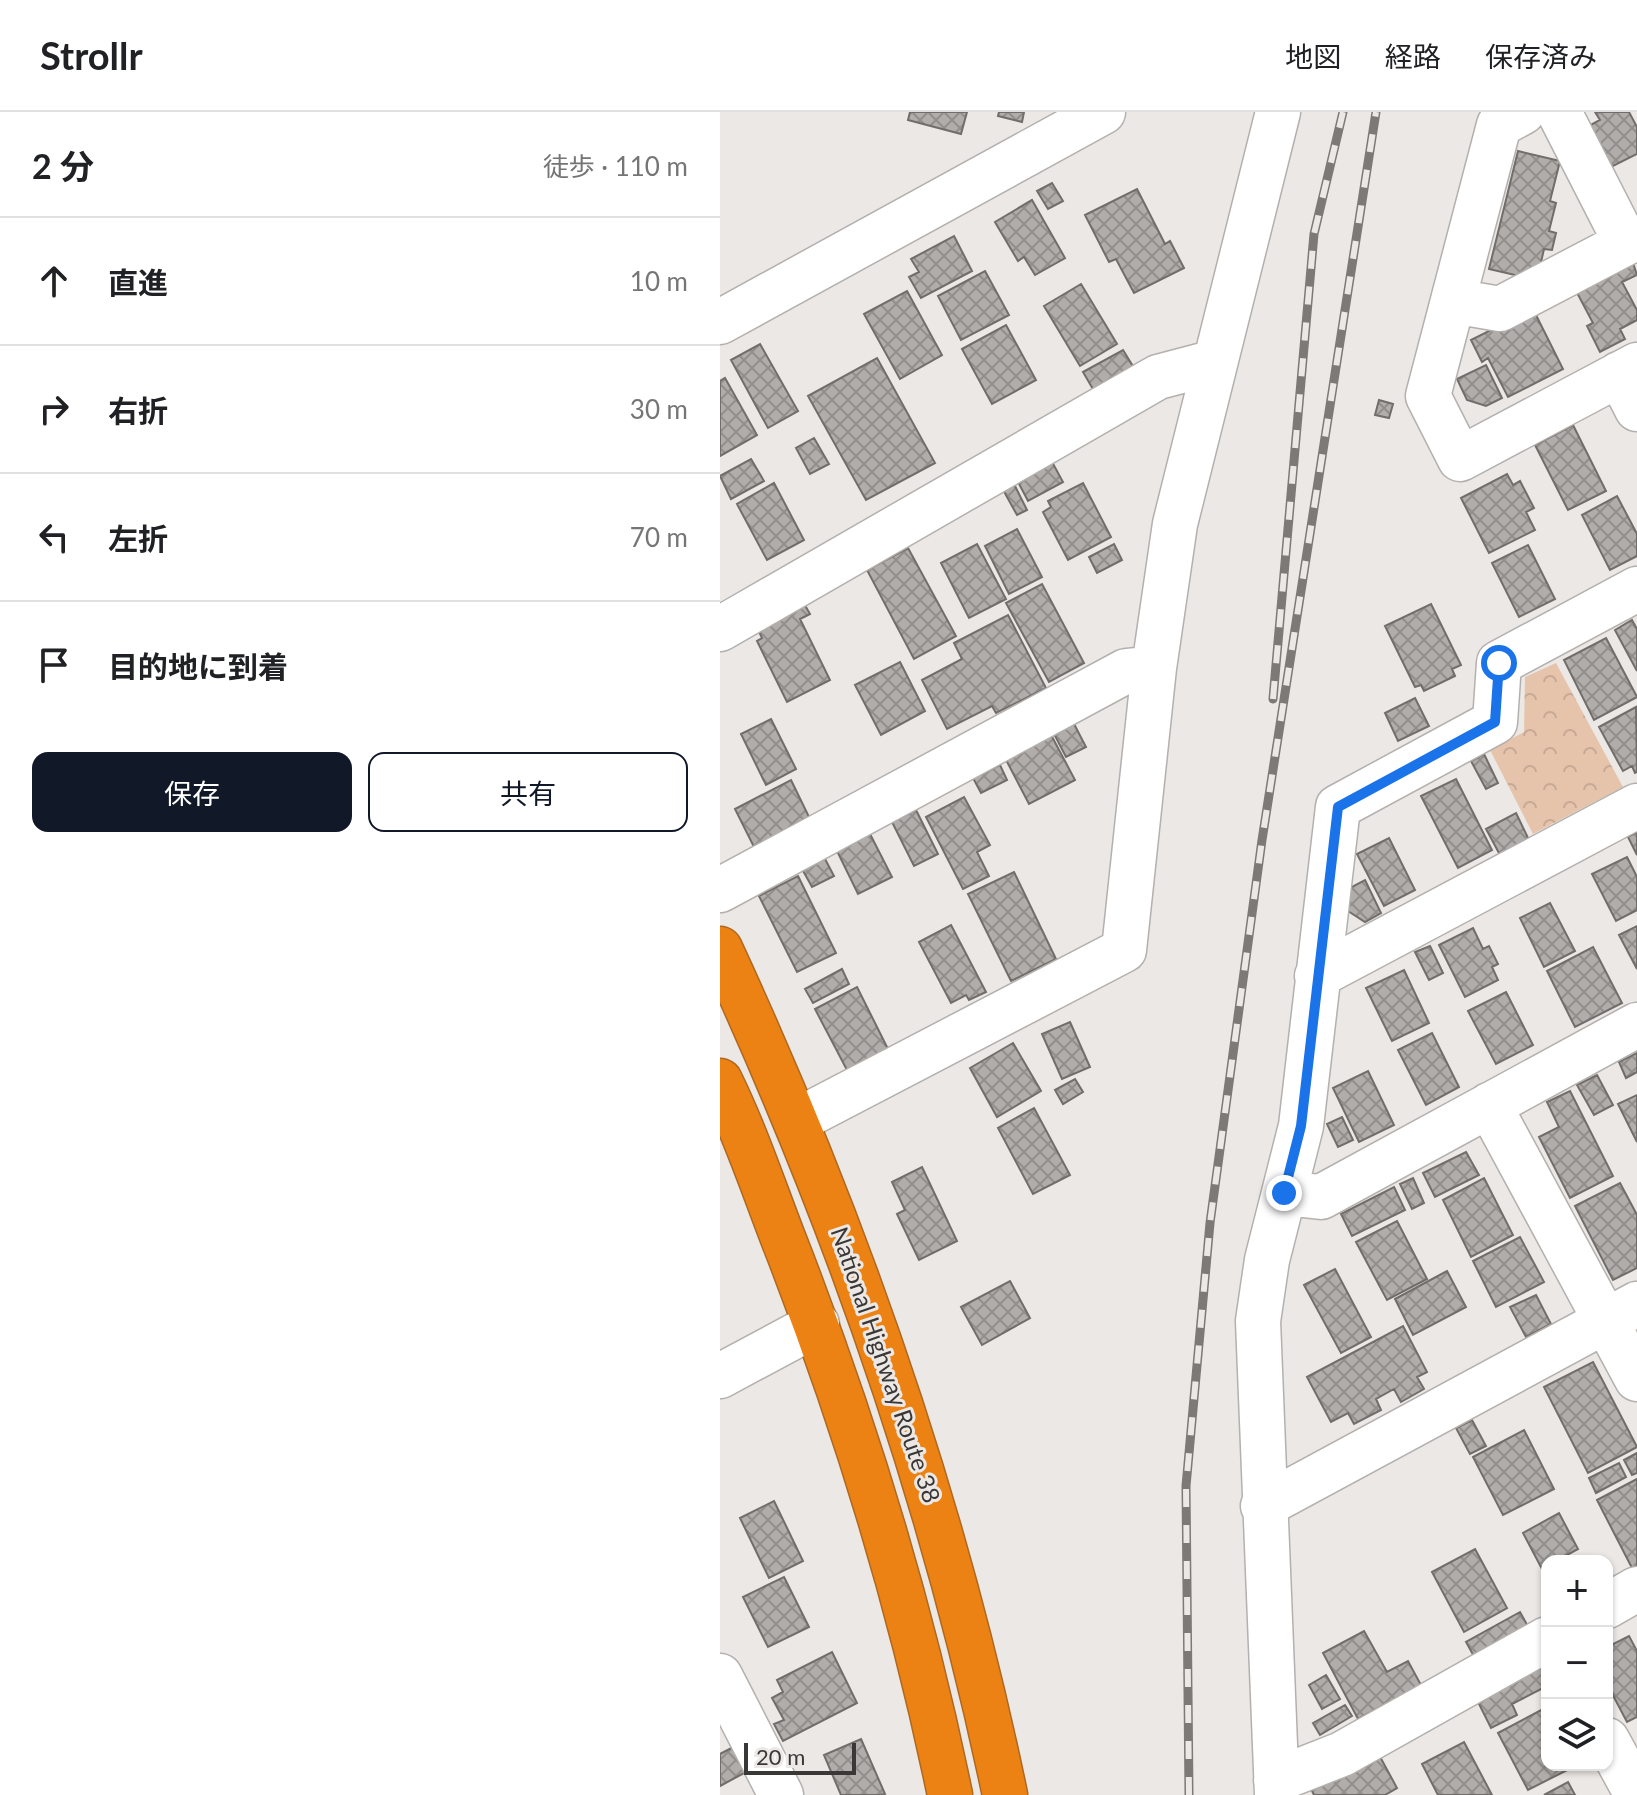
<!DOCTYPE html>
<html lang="ja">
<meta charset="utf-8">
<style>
body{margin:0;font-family:Lato,"Noto Sans JP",sans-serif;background:#f2f2f2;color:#202124}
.controls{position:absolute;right:24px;bottom:24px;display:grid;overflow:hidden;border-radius:16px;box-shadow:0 2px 6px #0004}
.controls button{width:72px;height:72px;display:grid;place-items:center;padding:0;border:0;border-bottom:2px solid #e0e0e0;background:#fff;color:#202124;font:40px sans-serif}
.scale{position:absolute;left:24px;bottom:20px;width:112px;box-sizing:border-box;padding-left:8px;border:4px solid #3a3837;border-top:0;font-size:22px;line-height:28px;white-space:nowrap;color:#3a3837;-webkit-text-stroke:6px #ece8e5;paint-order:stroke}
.stop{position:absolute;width:24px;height:24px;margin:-18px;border:6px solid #1a73e8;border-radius:50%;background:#fff}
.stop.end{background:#1a73e8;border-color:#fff;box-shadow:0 2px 8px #0008}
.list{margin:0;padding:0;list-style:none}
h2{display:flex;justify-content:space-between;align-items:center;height:104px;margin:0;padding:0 32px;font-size:34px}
h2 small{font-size:26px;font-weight:400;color:#757577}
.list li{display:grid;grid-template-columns:52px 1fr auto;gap:24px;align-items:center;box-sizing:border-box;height:128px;padding:0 32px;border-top:2px solid #e0e0e0}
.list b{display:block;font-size:30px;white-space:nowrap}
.list em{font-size:26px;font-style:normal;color:#757577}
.actions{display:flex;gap:16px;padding:24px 32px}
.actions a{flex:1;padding:18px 0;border:2px solid #111827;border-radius:16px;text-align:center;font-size:28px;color:#111827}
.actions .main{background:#111827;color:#fff}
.icon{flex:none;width:44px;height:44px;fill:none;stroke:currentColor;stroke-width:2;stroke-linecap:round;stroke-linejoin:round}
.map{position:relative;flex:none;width:917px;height:1683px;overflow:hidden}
header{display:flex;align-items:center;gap:48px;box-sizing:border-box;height:112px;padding:0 40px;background:#fff;border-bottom:2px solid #e0e0e0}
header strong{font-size:38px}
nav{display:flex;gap:44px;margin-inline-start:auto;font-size:28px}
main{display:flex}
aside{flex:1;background:#fff}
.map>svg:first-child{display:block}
.park{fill:url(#park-crowns)}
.building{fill:url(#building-cross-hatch);stroke:#716d6a;stroke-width:2}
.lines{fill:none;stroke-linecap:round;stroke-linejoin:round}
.minor-casing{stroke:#b4b0ad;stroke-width:47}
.highway-casing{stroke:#ae6820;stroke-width:47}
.minor{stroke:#fff;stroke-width:44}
.highway{stroke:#ec8214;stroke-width:44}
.rail-casing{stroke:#7c7977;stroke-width:9}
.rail{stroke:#ece8e5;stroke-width:6;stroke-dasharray:18;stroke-linecap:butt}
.route{stroke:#1a73e8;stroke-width:10}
.labels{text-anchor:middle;stroke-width:6;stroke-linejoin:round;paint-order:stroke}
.street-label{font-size:24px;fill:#3a3837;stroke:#ece8e5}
</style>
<header>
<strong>Strollr</strong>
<nav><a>地図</a><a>経路</a><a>保存済み</a></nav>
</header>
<main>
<aside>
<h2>2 分<small>徒歩 · 110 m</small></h2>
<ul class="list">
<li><svg class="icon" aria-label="ahead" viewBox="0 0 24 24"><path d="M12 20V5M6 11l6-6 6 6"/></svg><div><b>直進</b></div><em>10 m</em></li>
<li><svg class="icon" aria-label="right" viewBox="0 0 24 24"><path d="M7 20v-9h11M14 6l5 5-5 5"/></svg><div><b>右折</b></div><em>30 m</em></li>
<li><svg class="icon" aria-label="left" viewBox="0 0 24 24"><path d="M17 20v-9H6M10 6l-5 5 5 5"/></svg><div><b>左折</b></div><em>70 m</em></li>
<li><svg class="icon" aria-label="arrive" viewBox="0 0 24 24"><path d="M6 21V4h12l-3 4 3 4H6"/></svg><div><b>目的地に到着</b></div></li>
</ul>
<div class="actions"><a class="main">保存</a><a>共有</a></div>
</aside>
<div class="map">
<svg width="917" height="1683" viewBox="0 0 917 1683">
<defs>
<pattern id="park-crowns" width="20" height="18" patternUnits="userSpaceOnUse" patternTransform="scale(2)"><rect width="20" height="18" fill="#e6c4ac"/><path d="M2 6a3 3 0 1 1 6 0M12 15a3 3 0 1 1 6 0" fill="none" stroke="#c6a995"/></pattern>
<pattern id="building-cross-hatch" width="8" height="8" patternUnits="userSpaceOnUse" patternTransform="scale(2)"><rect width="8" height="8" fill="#b1adaa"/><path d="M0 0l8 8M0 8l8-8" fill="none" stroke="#918e8b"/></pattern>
</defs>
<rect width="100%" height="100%" fill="#ece8e5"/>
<path class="park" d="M836 551 903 675 813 722 770 638 804 620 805 565Z"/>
<path class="building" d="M190 0H247L241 22 188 8Z
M279 0H304L302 10 278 4Z
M875 0H909L917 15V42L889 56 867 15 880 8Z
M798 39 840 49 830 89 836 91 829 119 836 121 832 138 824 137 817 168 769 157Z
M332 71 343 89 328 97 317 79Z
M417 77 445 132 450 129 464 156 414 181 396 147 389 150 365 103Z
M312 88 345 146 315 163 304 145 298 149 275 110Z
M234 124 252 159 201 186 189 165 199 160 191 147Z
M911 145 917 163 902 170 917 198V208L900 217 905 227 880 240 867 214 873 211 854 175Z
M265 159 289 203 241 228 218 184Z
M361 172 397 232 360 254 324 194Z
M187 179 222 243 180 267 144 202Z
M813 197 843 257 788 285 768 246 762 250 751 228Z
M286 213 316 268 272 292 242 237Z
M40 232 78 299 48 316 11 248Z
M403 238 414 256 374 279 363 260Z
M157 246 215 351 146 388 88 284Z
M766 253 782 286 766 294 747 288 737 267Z
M5 266 37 323 0 344V269Z
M659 288 673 292 669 306 655 303Z
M853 313 886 379 848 398 815 333Z
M94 326 109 352 90 362 76 336Z
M31 347 44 369 11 387 0 364Z
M331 348 343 370 308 389 296 366Z
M787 362 793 373 800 369 814 396 806 400 815 418 769 441 741 386Z
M293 370 307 398 297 403 282 376Z
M54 371 84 428 47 448 17 392Z
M363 371 391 425 348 448 323 400 331 395 328 389Z
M897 384 917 422V444L890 458 862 403Z
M297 417 322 465 289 482 265 434Z
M257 432 286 487 249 506 221 451Z
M394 432 402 448 377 461 369 445Z
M808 433 835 487 799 505 772 451Z
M188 436 236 524 194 547 147 458Z
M322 472 364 551 329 570 286 491Z
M82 488 90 502 80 507 110 568 67 590 37 529 42 526 35 511Z
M711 492 741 553 732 557 735 564 704 579 701 573 695 575 665 514Z
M288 503 326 576 276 601 272 594 227 617 202 568 242 547 234 531Z
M912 508 917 517V559L895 518Z
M886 526 917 585 874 608 844 548Z
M180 550 205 599 161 623 135 573Z
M695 586 709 614 678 629 665 601Z
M916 595 917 660 915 661 912 654 903 659 879 615Z
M51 607 76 657 46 673 21 622Z
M352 608 366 635 346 645 332 618Z
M329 619 355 668 309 692 283 642Z
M764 642 778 671 766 677 751 649Z
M280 653 287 668 261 681 253 666Z
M736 667 772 738 738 756 701 684Z
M71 668 91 709 35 737 15 697Z
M244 685 270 733 257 740 269 764 243 777 206 705Z
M196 698 218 742 194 754 172 710Z
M796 701 809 728 780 743 766 717Z
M149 720 172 765 138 782 116 737Z
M917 720V743L908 725Z
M669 726 695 778 664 794 637 742Z
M104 745 114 764 92 775 82 757Z
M907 745 917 765V798L896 809 872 762Z
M294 760 336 847 291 869 248 782Z
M78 764 116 841 77 860 39 784Z
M645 768 661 801 645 810 628 799 626 778Z
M830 791 855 839 824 855 800 806Z
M231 813 266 880 249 888 246 883 231 891 199 830Z
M917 814V857L899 823Z
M753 816 763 837 769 834 778 852 772 855 778 868 745 885 719 833Z
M710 834 723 861 709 868 695 840Z
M873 835 902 891 855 915 827 859Z
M122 857 129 872 93 891 85 877Z
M684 858 709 911 672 929 646 876Z
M137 875 169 939 128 960 95 897Z
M786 880 813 933 776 952 748 899Z
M350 910 370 955 342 967 322 922Z
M712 921 739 975 706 993 678 938Z
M293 931 321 979 277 1005 250 956Z
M917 941V960L906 966 899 950Z
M648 959 674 1013 639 1030 613 976Z
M877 963 893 993 874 1003 857 973Z
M355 967 363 980 343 992 335 978Z
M850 979 893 1064 850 1086 819 1025 839 1015 827 990Z
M917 983V1030L898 992Z
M314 996 350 1063 313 1082 278 1016Z
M622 1005 633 1028 618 1035 607 1012Z
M746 1040 759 1063 715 1085 703 1061Z
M202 1055 237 1129 199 1148 177 1102 185 1098 172 1070Z
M693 1066 704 1091 692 1097 680 1072Z
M764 1066 793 1123 751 1145 723 1088Z
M900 1071 917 1103V1156L893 1168 855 1094Z
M674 1075 685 1098 632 1124 621 1102Z
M677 1109 707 1167 667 1188 636 1130Z
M800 1125 824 1170 776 1195 753 1149Z
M615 1157 651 1225 621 1241 584 1173Z
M727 1159 746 1195 693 1223 675 1187Z
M290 1169 310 1206 262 1233 241 1195Z
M816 1183 831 1212 806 1225 790 1195Z
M683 1214 707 1260 697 1265 704 1277 681 1290 674 1277 656 1287 661 1298 634 1312 628 1301 611 1310 587 1265Z
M873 1250 917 1335 868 1361 824 1275Z
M752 1308 766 1334 750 1342 736 1316Z
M804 1318 834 1377 783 1403 753 1345Z
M917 1341V1361L912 1363 904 1348Z
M899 1351 906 1365 876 1381 869 1366Z
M917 1367V1454L912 1456 877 1388Z
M54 1389 83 1449 49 1466 20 1406Z
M839 1401 858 1437 836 1449H827L822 1457 803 1421Z
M755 1437 787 1496 744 1520 712 1460Z
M64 1465 89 1515 48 1535 23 1485Z
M800 1500 810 1518 756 1548 746 1530Z
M644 1519 667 1560 688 1549 701 1573 638 1607 603 1541Z
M909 1524 917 1539V1605L907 1610 887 1572V1535Z
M112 1540 137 1591 63 1629 54 1612 64 1608 52 1586 63 1580 57 1568Z
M821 1555 827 1574 792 1592 797 1603 771 1616 757 1588Z
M606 1563 620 1587 602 1597 589 1573Z
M625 1593 632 1604 600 1623 593 1611Z
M827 1595V1653H857L808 1678 778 1621Z
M141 1627 165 1682 162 1683H121L104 1643Z
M744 1630 772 1683H718L702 1652Z
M13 1635 26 1660 0 1674V1642Z
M658 1641 677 1676 665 1683H594L591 1677Z
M848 1670 855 1683H824Z"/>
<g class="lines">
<defs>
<path id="minor" d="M803 0 779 13 708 284 740 347 917 253
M733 189 780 197 906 131 839 0
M0 210 383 0
M899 262 917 297
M0 517 438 265 495 250
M0 778 406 559 434 556
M597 864 917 694
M769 993 917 1267
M76 1009 404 838 434 556 455 412 558 0
M564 1081 581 1014 618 695 775 610 779 551 917 477
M0 1264 97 1212
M543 1394 917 1192
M887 1494 917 1477
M0 1564 61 1683
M887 1628 917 1683
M556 1668 622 1642 827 1527
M557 1683 538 1209 547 1148 564 1081 601 1085 917 913"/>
<path id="highway" d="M0 837C126 1109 224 1390 285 1683
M0 969C25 1020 43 1074 63 1126 134 1307 191 1493 230 1683"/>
</defs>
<use href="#minor" class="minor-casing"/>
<use href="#highway" class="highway-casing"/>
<use href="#minor" class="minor"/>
<use href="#highway" class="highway"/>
<defs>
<path id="rail" d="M553 587 594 122 623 0
M469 1683 466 1374 490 1111 542 728 656 0"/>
</defs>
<use href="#rail" class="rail-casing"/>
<use href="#rail" class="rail"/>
</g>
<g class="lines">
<path class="route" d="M564 1081 581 1014 618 695 775 610 779 551"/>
</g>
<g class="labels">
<g class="street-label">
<text transform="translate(165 1253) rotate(71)" y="8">National Highway Route 38</text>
</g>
</g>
</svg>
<div class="controls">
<button>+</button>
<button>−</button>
<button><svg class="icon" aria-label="layers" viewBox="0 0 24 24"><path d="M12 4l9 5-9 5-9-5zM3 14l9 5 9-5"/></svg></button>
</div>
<div class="scale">20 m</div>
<div class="stop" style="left:779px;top:551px"></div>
<div class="stop end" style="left:564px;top:1081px"></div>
</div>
</main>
